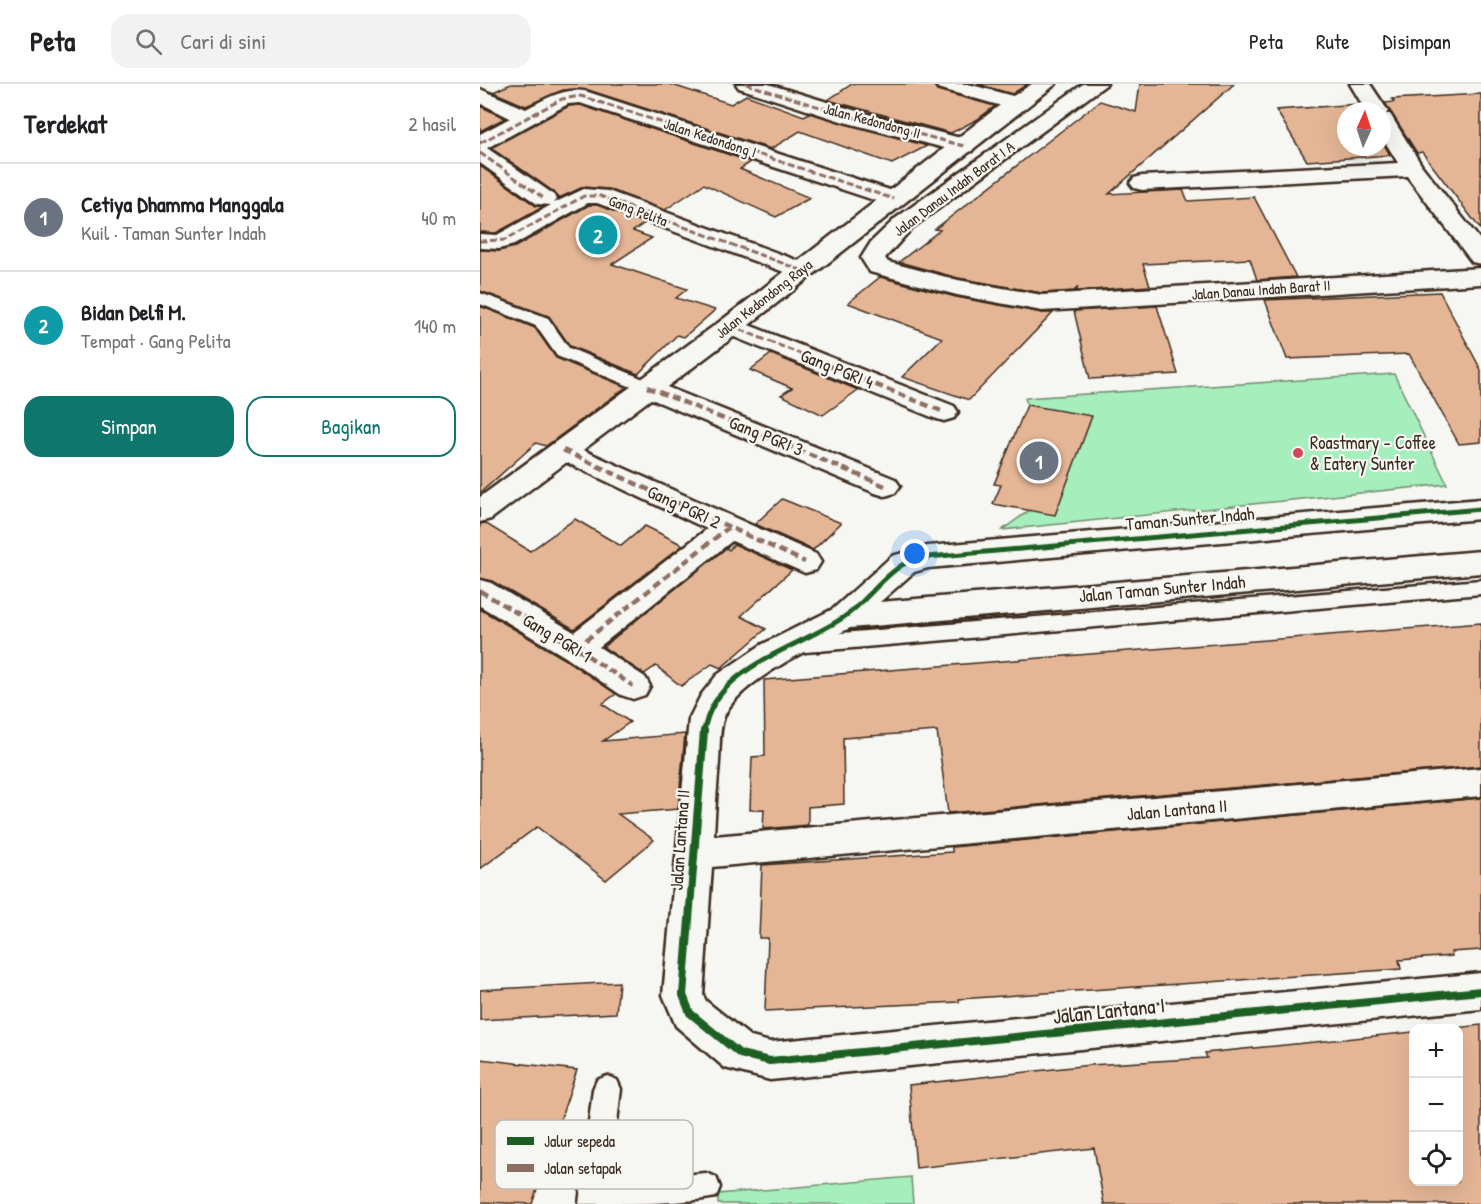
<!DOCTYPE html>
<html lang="id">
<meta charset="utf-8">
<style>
body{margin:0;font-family:"Patrick Hand",sans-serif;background:#f2f2f2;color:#202124}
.controls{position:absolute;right:18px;bottom:18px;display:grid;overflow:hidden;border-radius:12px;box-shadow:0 6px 24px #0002}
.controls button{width:54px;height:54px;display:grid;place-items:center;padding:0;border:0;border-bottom:2px solid #e0e0e0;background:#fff;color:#202124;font:30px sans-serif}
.compass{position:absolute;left:857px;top:18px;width:54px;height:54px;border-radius:50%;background:#fff;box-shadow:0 6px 24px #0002;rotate:3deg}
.you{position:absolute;left:435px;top:470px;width:21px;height:21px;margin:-15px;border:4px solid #fff;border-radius:50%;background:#1a73e8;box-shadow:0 0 0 9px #1a73e833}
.badge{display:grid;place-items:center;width:39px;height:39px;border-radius:50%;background:#0f766e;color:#fff;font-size:20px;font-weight:700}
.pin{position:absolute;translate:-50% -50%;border:3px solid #fff;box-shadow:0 2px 6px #0006}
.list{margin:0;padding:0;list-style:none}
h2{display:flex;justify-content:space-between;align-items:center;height:78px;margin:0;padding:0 24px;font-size:26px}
h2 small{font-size:20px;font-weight:400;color:#757577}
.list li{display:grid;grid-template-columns:39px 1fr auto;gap:18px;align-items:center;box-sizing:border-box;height:108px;padding:0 24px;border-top:2px solid #e0e0e0}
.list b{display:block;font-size:22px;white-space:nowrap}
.list p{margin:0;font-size:20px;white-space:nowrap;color:#757577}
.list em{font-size:20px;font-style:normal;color:#757577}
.actions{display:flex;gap:12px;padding:18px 24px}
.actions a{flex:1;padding:14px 0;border:2px solid #0f766e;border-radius:18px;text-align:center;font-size:21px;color:#0f766e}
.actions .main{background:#0f766e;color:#fff}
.icon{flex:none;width:33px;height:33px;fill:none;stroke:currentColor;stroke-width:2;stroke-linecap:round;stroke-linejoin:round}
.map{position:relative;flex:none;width:1001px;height:1120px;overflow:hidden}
header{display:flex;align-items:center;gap:36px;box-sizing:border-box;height:84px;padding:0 30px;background:#fff;border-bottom:2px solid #e0e0e0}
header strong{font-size:28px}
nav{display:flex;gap:33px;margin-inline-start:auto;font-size:21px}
.search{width:420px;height:54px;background:#f2f2f2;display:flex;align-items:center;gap:15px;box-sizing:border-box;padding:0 21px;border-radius:18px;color:#757577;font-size:22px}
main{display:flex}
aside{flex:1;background:#fff}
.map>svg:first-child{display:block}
.green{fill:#a6eebc;stroke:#708c6d;stroke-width:1.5}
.building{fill:#e5b696;stroke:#3b2a1e;stroke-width:1.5}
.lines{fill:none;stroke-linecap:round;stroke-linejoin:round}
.service-casing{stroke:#3b2a1e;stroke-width:5}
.minor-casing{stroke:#3b2a1e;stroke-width:5}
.tertiary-casing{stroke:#3b2a1e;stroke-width:5}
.service{fill:#f6f6f2;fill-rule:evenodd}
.minor{fill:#f6f6f2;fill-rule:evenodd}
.tertiary{fill:#f6f6f2;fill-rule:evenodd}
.quiet-far1{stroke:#8d6e63;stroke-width:3;stroke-dasharray:7 3;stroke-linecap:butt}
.quiet{stroke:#8d6e63;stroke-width:4.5;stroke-dasharray:8 4.5;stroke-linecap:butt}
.cycleway-far1-casing{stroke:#f6f6f2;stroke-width:9}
.cycleway-casing{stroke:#f6f6f2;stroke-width:11}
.cycleway-far1{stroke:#1b5e20;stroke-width:5}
.cycleway{stroke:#1b5e20;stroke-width:8}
.poi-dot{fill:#d1495b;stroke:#f6f6f2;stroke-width:2}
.labels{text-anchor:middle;stroke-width:4.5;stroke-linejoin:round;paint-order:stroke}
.far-street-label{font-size:15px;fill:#3b2a1e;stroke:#f6f6f2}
.street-label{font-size:18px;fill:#3b2a1e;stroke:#f6f6f2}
.poi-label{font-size:18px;fill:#3b2a1e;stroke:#f6f6f2;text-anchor:start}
.near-street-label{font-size:21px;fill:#3b2a1e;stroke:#f6f6f2}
.key{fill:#f6f6f2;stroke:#beb9b2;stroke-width:1.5}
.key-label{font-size:16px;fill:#3b2a1e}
</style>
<header>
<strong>Peta</strong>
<div class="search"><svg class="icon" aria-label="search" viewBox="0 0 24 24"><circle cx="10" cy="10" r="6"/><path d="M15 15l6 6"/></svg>Cari di sini</div>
<nav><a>Peta</a><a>Rute</a><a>Disimpan</a></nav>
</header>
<main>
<aside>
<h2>Terdekat<small>2 hasil</small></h2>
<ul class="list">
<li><span class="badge" style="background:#6b7280">1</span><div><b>Cetiya Dhamma Manggala</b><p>Kuil · Taman Sunter Indah</p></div><em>40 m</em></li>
<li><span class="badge" style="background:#0f9aa8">2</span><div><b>Bidan Delfi M.</b><p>Tempat · Gang Pelita</p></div><em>140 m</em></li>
</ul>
<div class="actions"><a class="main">Simpan</a><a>Bagikan</a></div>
</aside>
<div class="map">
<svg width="1001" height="1120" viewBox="0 0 1001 1120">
<rect width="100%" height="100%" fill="#f6f6f2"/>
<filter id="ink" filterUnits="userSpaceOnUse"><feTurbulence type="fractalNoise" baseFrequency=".0167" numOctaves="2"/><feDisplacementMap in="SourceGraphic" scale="12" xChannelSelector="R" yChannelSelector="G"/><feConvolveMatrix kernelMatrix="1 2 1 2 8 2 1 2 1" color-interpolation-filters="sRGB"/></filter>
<g filter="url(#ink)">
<path class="green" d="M914 290 967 400 522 446 572 410 545 314Z
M431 1093 433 1120H238V1110Z"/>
<path class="building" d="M31 0H189L251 20 266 11 324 32 329 29 447 62 412 80 320 47 291 65 108 6H83L46 22 13 8Z
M372 0H453L457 6 515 22 498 35 471 49 348 16Z
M497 0H548L532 10Z
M660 0H754L629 110 703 106 708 117 774 113 816 193 777 196 770 175 663 180 670 202 596 207 598 203 594 207 562 209 478 194 419 178 460 146 455 145 620 17 656 28Z
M1001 10V146L942 68 937 69 905 19 914 18 912 15Z
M879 20 883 27H866V63H902V57L910 71 827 77 796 26Z
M100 21 271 78 260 85 330 114 296 133 224 100 185 126 128 105 103 103 79 114 74 108 11 64 89 22Z
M0 22 25 34 0 47Z
M0 82 56 122 63 123 16 149 0 148Z
M109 121H117L165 139 153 147 172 154 132 180 207 205 196 214 235 226 204 253 197 251 158 290 90 262 69 232 0 207V166L19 167 35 163Z
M400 193 476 213 562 229H573L489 316 422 293 462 254 368 219Z
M960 208 1001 286V358L979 360 929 270 807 275 785 216Z
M0 222 55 244 76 274 146 303 66 362 56 359 0 409Z
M677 222 698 290 610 295 594 227Z
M291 270 378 306 343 331 301 311 312 304 270 286Z
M547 321 612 332 575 431 513 420 521 401 514 400Z
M302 415 361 439 333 466 275 440Z
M95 435 141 462 165 442 203 461 94 545 12 497 0 494V440L5 439 50 467Z
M254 460 312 486 261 532 286 545 241 584 232 580 201 602 176 582 164 590 123 563 246 464 249 466Z
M0 525 83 574 136 610 122 620 150 638 123 657 205 650 198 725 138 730 174 756 126 796 57 743 0 785Z
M1001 539V682L468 729 457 647 363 654 364 720 328 723V741L283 745 284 725 270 726 272 673 285 672 284 596Z
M1001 714V866L971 868 972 872 919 876 921 885 479 915V918L285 927 288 854H279L282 781 472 768V763Z
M139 898 136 929 0 936V906Z
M1001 941V1120H624L614 1064 436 1084 429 1001 610 981 727 974 725 969 933 948V1098H978V945H967Z
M0 975 97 986 52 1120 0 1118Z"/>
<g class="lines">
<defs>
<path id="service" d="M0 209 68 234 89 264 173 299 176 303 173 307H161L77 272 56 242 0 220Z
M1001 496V510L314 569 307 566 303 561 307 556 314 553Z
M127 992 137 996 141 1005 130 1097 226 1089 236 1093 240 1103 236 1113C202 1120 137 1120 99 1120L113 1005 117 996Z"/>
<path id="minor" d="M256 0H288L380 28 492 57 495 62 492 67 484 69 476 67 364 38 259 4Z
M455 0H488L544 15 547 20 544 25 536 26 458 4Z
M603 0H627L432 144 405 174 408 178 478 196 562 211 1001 184V200L562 227 477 211 390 188 381 174 391 158 416 134Z
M870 0H890L908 27 906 30H910L942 82 1001 157V180L992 178 927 92 662 106 654 104 650 99 654 94 662 92 918 79 902 53V27H886Z
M0 5 46 25C65 15 86 2 108 8L422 110 426 115 422 120 414 122 406 120 100 19 88 20 7 64 73 110 77 115 74 119 104 105 128 107 330 181 333 186 330 191 321 193 312 191 117 119H108L34 161 19 165 0 164V150L17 151 71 121 57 120 0 79V50L30 34 0 19Z
M251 234 474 322 478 328 474 334 464 337 454 334 242 248 238 242 242 236Z
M167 295 415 395 420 402 415 409 405 412 395 409 157 309 153 303 157 297Z
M83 357 336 470 341 478 336 486 325 489 252 457 119 563 165 593 170 602 165 611 153 615 141 611 84 572 0 522V496L11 499 94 548 227 445 73 372 69 366 73 360Z
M1001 415V435L448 484 434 488 400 518 1001 467V489L370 544C336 562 258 597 244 633 239 646 240 664 239 678 237 703 235 727 234 752L1001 684V712L232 783 223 911 226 917 271 953 290 958 1001 889V925L290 996 245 984 196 942 183 911 209 635 221 611 237 591 281 561 353 525 412 472 448 462Z"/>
<path id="tertiary" d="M552 0H576L260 248 11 435 0 438V413L242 236 528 15Z"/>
</defs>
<use href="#service" class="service-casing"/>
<use href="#minor" class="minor-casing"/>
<use href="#tertiary" class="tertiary-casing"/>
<use href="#service" class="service"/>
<use href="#minor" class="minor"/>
<use href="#tertiary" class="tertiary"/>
<path class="quiet-far1" d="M266 0 372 33 484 62
M0 59 82 15 101 12 414 115
M0 69 65 115
M0 157 25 156 104 112H120L321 186
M251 242 353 283"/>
<path class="quiet" d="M349 282 464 328
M167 303 405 402
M83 366 325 478
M0 507 96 564 153 602
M96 564 248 444"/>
<defs>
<path id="cycleway-far1" d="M224 648C233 583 317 565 364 533 385 519 400 495 422 481 429 477 440 475 448 473L1001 425"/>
<path id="cycleway" d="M224 647 203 911 210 929 260 970 290 977 1001 907"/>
</defs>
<use href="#cycleway-far1" class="cycleway-far1-casing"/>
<use href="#cycleway" class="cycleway-casing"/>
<use href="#cycleway-far1" class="cycleway-far1"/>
<use href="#cycleway" class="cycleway"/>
</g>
</g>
<circle class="poi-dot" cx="818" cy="369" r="6"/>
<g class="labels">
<g class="far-street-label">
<text transform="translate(392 37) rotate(15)" y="5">Jalan Kedondong II</text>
<text transform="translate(230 54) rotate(18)" y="5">Jalan Kedondong I</text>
<text transform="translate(474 105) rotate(-37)" y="5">Jalan Danau Indah Barat I A</text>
<text transform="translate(158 127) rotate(21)" y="5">Gang Pelita</text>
<text transform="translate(781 206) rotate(-4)" y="5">Jalan Danau Indah Barat II</text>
<text transform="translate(284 215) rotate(-38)" y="5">Jalan Kedondong Raya</text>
</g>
<g class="street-label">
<text transform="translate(357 285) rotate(22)" y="6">Gang PGRI 4</text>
<text transform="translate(286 352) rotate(22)" y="6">Gang PGRI 3</text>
<text transform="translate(204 423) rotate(25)" y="6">Gang PGRI 2</text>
<text transform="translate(710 435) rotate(-5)" y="6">Taman Sunter Indah</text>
<text transform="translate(682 505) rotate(-5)" y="6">Jalan Taman Sunter Indah</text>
<text transform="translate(77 554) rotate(31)" y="6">Gang PGRI 1</text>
<text transform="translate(697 726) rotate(-5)" y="6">Jalan Lantana II</text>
<text transform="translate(200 756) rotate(-86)" y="6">Jalan Lantana II</text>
</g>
<g class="poi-label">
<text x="830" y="365">Roastmary - Coffee<tspan x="830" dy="21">&amp; Eatery Sunter</tspan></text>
</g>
<g class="near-street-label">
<text transform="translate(629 927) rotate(-6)" y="7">Jalan Lantana I</text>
</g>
</g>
<rect x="15" y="1036" width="198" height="69" rx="9" class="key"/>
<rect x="27" y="1053" width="27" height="8" fill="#1b5e20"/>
<rect x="27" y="1080" width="27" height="8" fill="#8d6e63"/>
<g class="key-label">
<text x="64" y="1063">Jalur sepeda</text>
<text x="64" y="1090">Jalan setapak</text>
</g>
</svg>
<div class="controls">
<button>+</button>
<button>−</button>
<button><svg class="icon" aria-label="locate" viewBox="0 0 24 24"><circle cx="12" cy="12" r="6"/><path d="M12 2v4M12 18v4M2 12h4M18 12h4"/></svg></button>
</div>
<svg class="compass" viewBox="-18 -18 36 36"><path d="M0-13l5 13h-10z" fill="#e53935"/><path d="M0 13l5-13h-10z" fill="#757577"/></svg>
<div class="you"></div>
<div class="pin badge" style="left:559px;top:377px;background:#6b7280">1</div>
<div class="pin badge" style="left:118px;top:151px;background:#0f9aa8">2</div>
</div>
</main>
